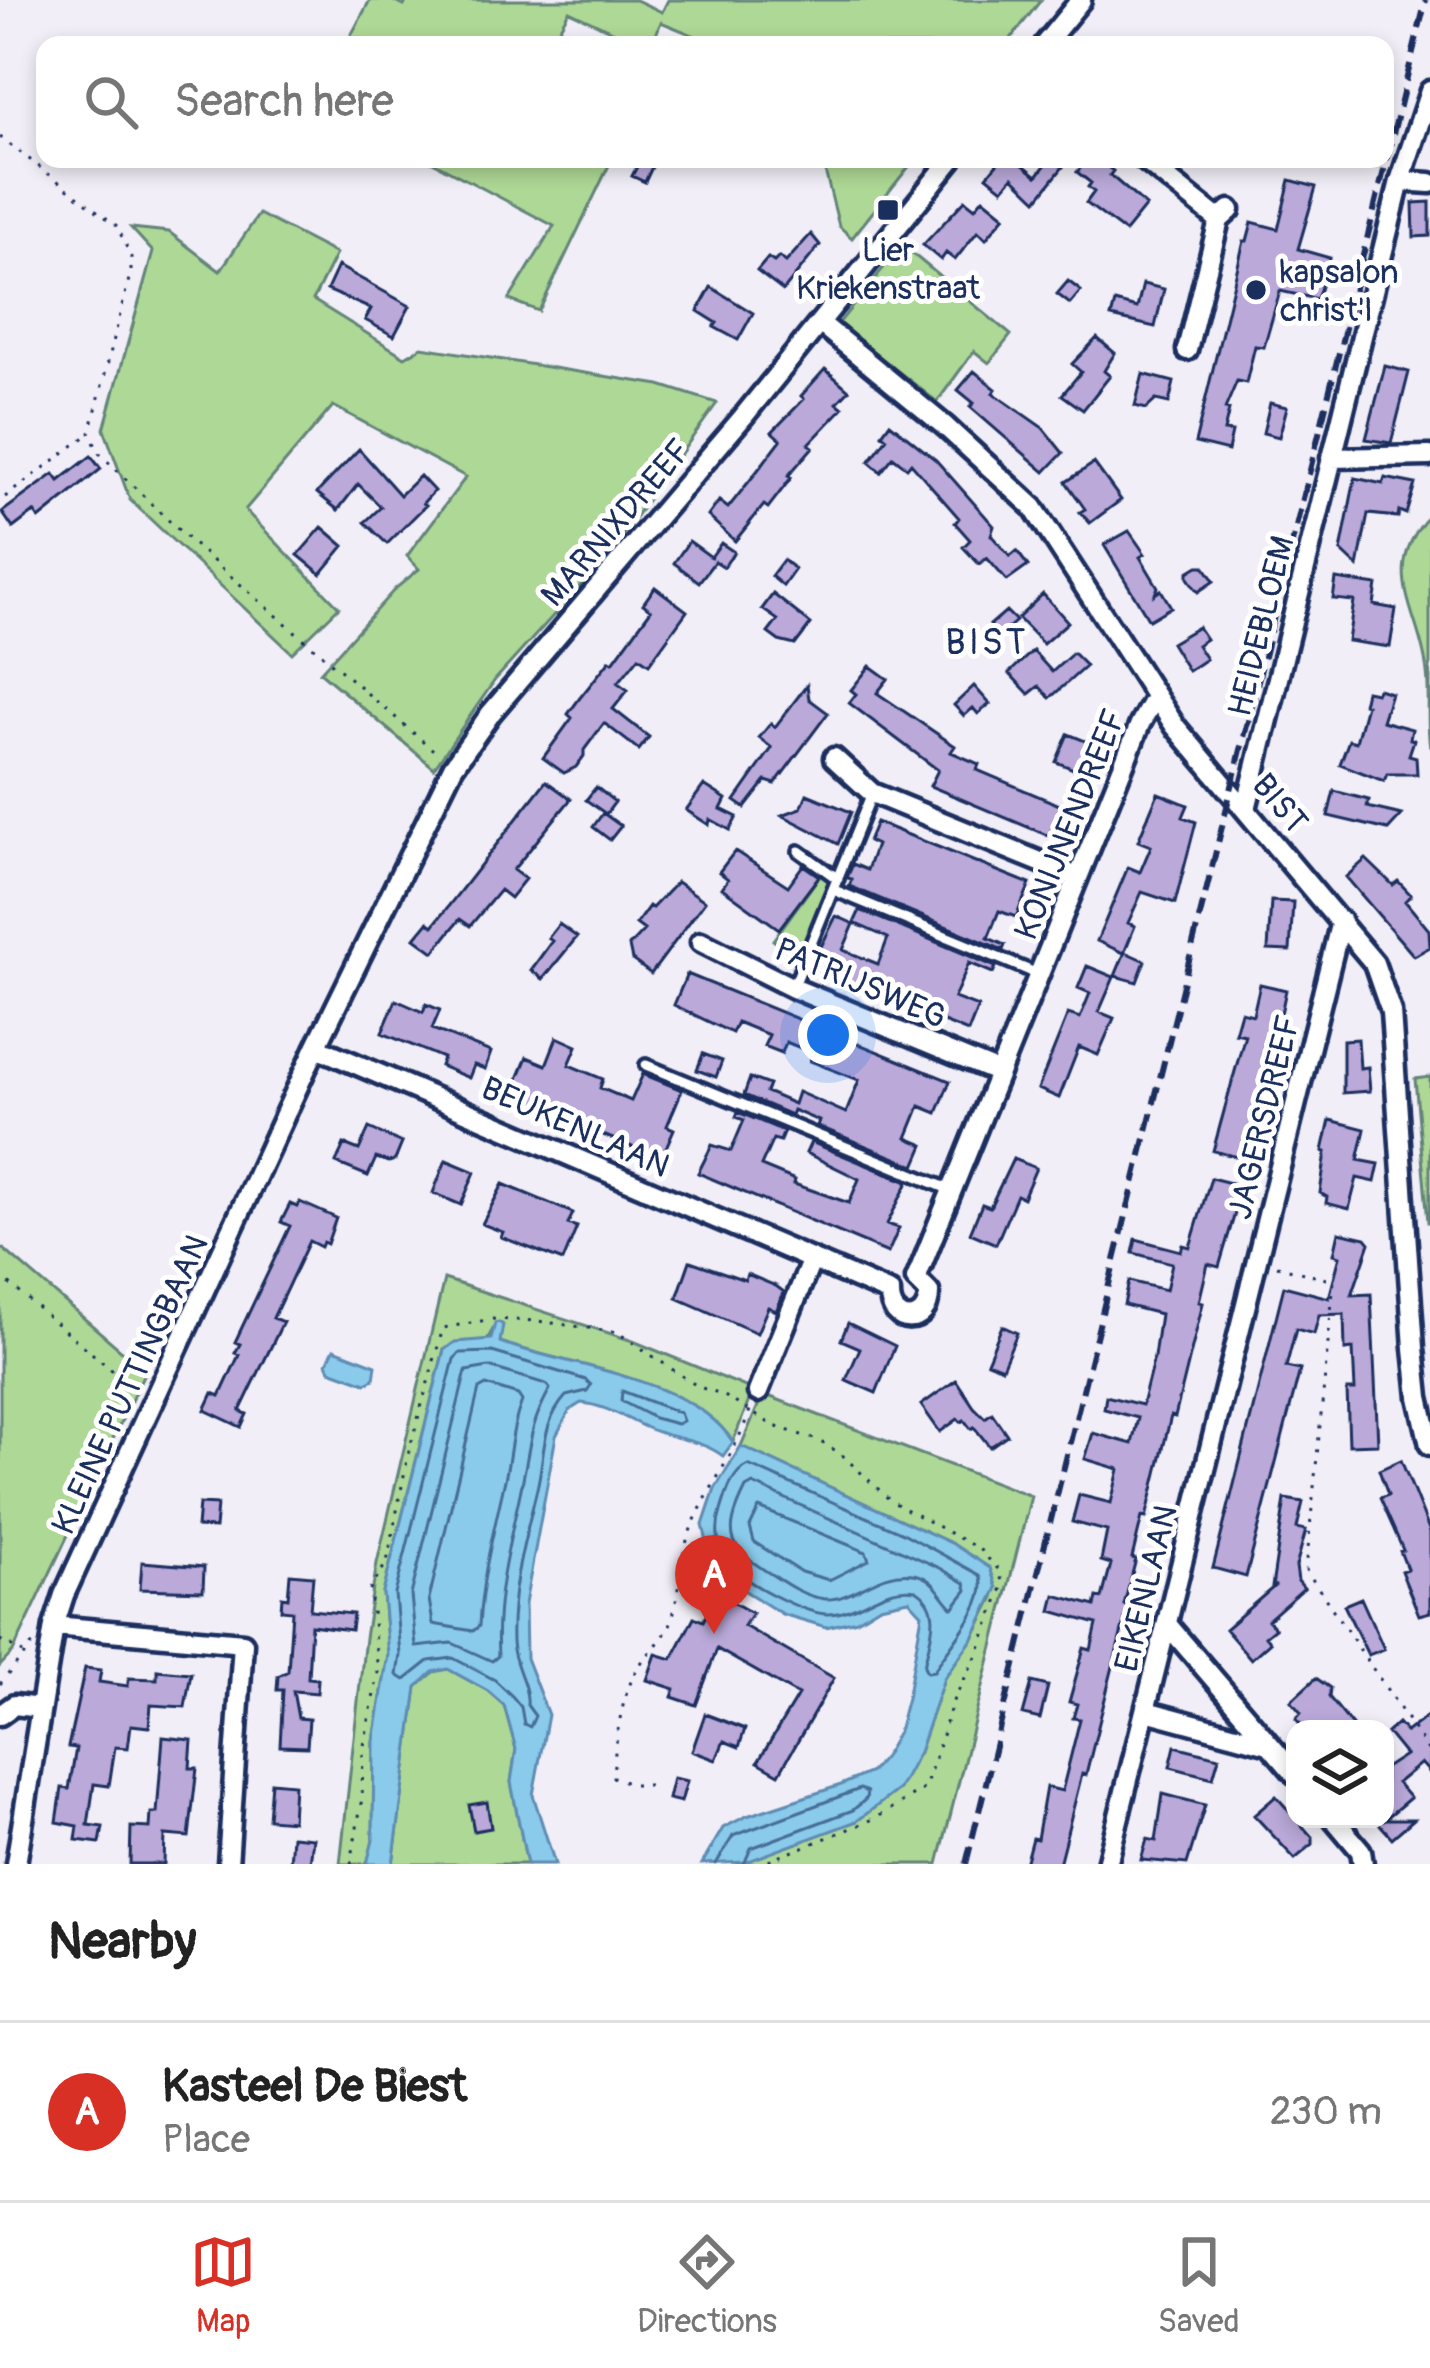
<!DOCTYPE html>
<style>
body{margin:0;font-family:Pangolin,sans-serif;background:#f6f6f6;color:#222}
.controls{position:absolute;right:36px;bottom:36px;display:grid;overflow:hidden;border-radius:24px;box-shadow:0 6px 18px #0003}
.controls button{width:108px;height:108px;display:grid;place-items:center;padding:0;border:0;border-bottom:3px solid #e0e0e0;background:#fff;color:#222;font:60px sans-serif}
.you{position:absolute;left:828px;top:1035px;width:42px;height:42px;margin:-30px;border:9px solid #fff;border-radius:50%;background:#1a73e8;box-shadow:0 0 0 18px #1a73e833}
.badge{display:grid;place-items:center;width:78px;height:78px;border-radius:50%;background:#d93025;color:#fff;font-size:39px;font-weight:700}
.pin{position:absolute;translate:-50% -99px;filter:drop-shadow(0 3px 6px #0008)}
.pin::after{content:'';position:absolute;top:63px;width:42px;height:36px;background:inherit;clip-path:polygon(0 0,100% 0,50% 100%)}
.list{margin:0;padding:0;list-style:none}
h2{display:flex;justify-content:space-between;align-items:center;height:156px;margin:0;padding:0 48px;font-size:51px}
h2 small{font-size:39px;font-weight:400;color:#767676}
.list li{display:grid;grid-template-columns:78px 1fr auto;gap:36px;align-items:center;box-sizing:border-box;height:180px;padding:0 48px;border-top:3px solid #e0e0e0}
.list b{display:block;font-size:45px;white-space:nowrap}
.list p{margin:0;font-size:39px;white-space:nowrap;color:#767676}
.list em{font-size:39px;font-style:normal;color:#767676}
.icon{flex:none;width:66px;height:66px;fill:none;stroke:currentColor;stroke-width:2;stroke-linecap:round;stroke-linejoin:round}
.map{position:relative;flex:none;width:1430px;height:1864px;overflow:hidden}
.search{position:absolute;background:#fff;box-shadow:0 6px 18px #0003;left:36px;right:36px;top:36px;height:132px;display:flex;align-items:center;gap:30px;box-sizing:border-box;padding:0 42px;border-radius:24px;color:#767676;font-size:45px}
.sheet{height:336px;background:#fff}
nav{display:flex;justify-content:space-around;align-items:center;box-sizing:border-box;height:168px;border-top:3px solid #e0e0e0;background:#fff;font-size:33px;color:#767676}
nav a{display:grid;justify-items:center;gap:6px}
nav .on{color:#d93025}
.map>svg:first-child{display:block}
.green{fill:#aed895;stroke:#64847a;stroke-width:3}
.water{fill:#8acaeb;stroke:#5e8cb3;stroke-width:3}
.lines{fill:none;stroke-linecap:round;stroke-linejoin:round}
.shore{stroke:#476d96;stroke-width:3}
.building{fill:#baa9d9;stroke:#1b2f5e;stroke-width:3}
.service-casing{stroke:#1b2f5e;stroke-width:18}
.minor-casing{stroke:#1b2f5e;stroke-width:27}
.path{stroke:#1b2f5e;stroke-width:3;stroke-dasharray:3 9;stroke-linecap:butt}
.service{stroke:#fff;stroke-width:9}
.minor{stroke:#fff;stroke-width:18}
.rail{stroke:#1b2f5e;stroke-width:6;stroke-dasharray:18 9;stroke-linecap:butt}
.poi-dot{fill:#1b2f5e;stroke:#fff;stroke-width:4.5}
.labels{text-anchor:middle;stroke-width:10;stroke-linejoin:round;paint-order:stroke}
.poi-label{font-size:33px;fill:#1b2f5e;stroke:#fff}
.street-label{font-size:33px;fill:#1b2f5e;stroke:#fff}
.neighbourhood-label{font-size:36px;letter-spacing:3px;fill:#1b2f5e;stroke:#fff}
</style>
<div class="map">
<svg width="1430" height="1864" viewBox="0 0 1430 1864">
<rect width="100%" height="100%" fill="#f1eef7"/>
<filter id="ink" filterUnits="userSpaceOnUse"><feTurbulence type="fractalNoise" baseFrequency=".00833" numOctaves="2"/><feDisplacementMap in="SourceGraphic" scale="24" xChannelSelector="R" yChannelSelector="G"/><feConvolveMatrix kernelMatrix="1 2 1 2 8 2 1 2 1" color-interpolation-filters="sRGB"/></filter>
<g filter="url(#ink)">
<path class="green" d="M370 0H391L404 6 407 0H636L662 12 668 0H1041L1006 45H717L661 22 652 45H642L569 11 550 45H346Z
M427 159H612L539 311 509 300 554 226Z
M822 159H915L852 238 839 226Z
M259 214 336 254 313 300 405 357 422 347 660 385 717 403 608 555 495 680 434 768 320 672 395 589 419 569 407 556 466 477 333 406 245 510 339 607 292 653 130 500 104 429 153 252 131 228 169 232 220 271Z
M902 245 1011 335 989 363 974 351 937 402 838 324Z
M1430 515V747C1426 722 1430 697 1427 672 1421 613 1377 570 1430 515Z
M821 874 831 880 799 960 773 940Z
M1430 1077V1222H1428L1415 1079Z
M0 1246 145 1371 13 1652 0 1666Z
M444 1279 633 1341 753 1390 733 1442C690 1377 569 1367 500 1342L492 1331 487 1340 444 1349 383 1593 388 1655 374 1741 373 1841 367 1864H340L365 1638 377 1563Z
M763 1394 1031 1496 938 1864H736L857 1821 892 1794 919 1752 944 1678 973 1638 994 1597 953 1544 741 1446Z
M448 1669 488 1691 504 1705 516 1749 511 1782 527 1864H393L417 1686 434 1672Z"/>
<path class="water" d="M499 1322 503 1325 500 1342C568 1367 692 1377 733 1442L723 1456C700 1439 672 1439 647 1428 625 1418 605 1405 581 1403L570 1410 556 1436 525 1604 526 1658 548 1715 533 1795 555 1864H527L511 1782 516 1749 504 1705 488 1691 448 1669 433 1672 417 1687 393 1864H367L373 1840 374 1741 388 1655 383 1593 444 1350 455 1342 491 1339 495 1323Z
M334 1349 376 1365 374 1379 366 1383 330 1370 327 1363Z
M741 1446 953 1544 990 1568 997 1588 973 1638 944 1678 919 1752 899 1789 857 1821 746 1862 702 1864 723 1828 747 1816 841 1785 871 1772 884 1757 898 1732 908 1694 922 1614 909 1600 880 1606 857 1620 826 1627 782 1614 721 1576 711 1558 703 1525 715 1489Z"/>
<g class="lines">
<path class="shore" d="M492 1352 586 1380 591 1385 587 1391 566 1396C542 1423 545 1451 538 1484 526 1537 510 1587 512 1642 513 1665 529 1685 527 1705L535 1716 530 1727 524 1724 521 1707 512 1696 495 1680 453 1658 429 1661 405 1680 397 1675 400 1655 395 1594 454 1359 460 1353Z
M489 1367 546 1384 550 1389C530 1425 531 1440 523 1479 511 1539 494 1594 498 1656L492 1661 452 1643 416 1647 411 1595 466 1371Z
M486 1385 518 1395 522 1401C512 1426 511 1449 506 1475 495 1527 482 1573 479 1626L473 1631 433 1624 429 1599 479 1389Z
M622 1391 680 1413 683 1421 677 1424 654 1418 621 1401Z
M748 1465 903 1533 980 1575C992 1601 947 1648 934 1671L927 1672 924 1666C929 1639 945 1608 916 1590 882 1584 860 1614 828 1614 804 1614 743 1582 729 1564 717 1550 715 1528 721 1511 726 1494 732 1472 748 1465Z
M753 1484 940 1568 965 1583 967 1590 953 1608C940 1596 934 1576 913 1574 879 1569 853 1601 825 1599 806 1597 789 1586 774 1576 730 1549 721 1538 746 1488Z
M759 1508 866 1552 869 1560 829 1580 801 1572 754 1542 750 1527Z
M716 1864 733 1836 860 1789 867 1792 866 1799 853 1810 751 1848 744 1864"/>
</g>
<path class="building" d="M641 159 653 165 645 182 632 176Z
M1001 159H1016L1037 176 1050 159 1063 167 1037 200 1013 177 1003 189 987 176Z
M1088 159H1098L1113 171 1110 175 1146 206 1125 232 1086 203 1094 192 1088 187 1091 183 1077 172Z
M1290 180 1316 187 1298 249 1330 258 1317 299 1280 291 1264 347 1255 346 1246 383 1237 381 1225 409 1229 410 1224 431 1232 432 1228 451 1195 443 1244 241H1247L1252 222 1278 229Z
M983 198 1005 216 986 239 978 231 955 260 946 253 941 260 923 245 965 200 975 208Z
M1430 202V236L1414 237 1413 203Z
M811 234 820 245 783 291 757 271 768 258 774 262 779 257 786 262Z
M338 266 410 306 394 336 365 320 371 309 327 290Z
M1068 281 1081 291 1070 304 1057 294Z
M1143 284 1164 289 1155 327 1111 317 1115 302 1137 308Z
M711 287 753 313 738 340 714 327 717 323 698 311Z
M1097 338 1115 353 1104 371 1110 376 1083 410 1062 395 1081 372 1072 364Z
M1385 366 1409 372 1391 443 1366 439Z
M825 369 849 390 837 403 843 408 809 444 813 447 788 476 791 478 768 508 764 505 735 541 708 516 719 501 728 508 751 479 781 440 772 432 804 399 801 396Z
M974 371 996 389 993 393 1043 428 1063 453 1045 472 970 407 974 403 958 390Z
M1143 374 1174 382 1169 403 1156 400 1146 409 1135 406Z
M1270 403 1287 407 1279 437 1263 433Z
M890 423 936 460 994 526 991 535 1010 557 1017 551 1028 566 1007 581 987 558 979 564 963 547 970 540 955 523 959 518 911 463 907 468 893 457 881 472 869 462 887 438 882 434Z
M359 449 400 495 420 476 434 491 423 503 426 505 387 544 365 522 381 507 358 484 338 510 317 493Z
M91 456 101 469 39 519 34 512 13 528 2 512 54 474 59 481Z
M1094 463 1121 500 1090 523 1080 512 1085 509 1066 482Z
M1355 478 1383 484 1385 478 1415 484 1406 514 1399 511 1398 517 1368 514 1358 567 1341 551Z
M322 527 344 546 321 574 298 555Z
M1129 531 1145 554 1140 557 1158 587 1155 594 1161 590 1171 607 1149 620 1104 545Z
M689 541 711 557 721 543 734 552 724 567 715 561 699 582 674 563Z
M783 560 795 569 783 586 771 576Z
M1198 566H1204L1214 581 1198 592 1188 578V572Z
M1336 579 1377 585 1374 605 1396 609 1390 647 1348 641 1354 601 1333 599Z
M655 587 687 611 649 664 639 657 618 683 628 690 613 709 649 737 639 750 604 723 584 750V756L576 767 564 773 543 758 572 718 568 714 579 699 610 660 613 662 651 610 643 604Z
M773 594 811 624 795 645 779 641 768 633 778 620 762 609Z
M1043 594 1068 622 1043 644 1018 618Z
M1006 611 1016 621 999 636 990 625Z
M1198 627 1206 639 1197 645 1206 659 1188 671 1171 643Z
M1033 651 1052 672 1073 653 1086 666 1050 698 1039 686 1029 694 1009 673Z
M870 666 888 679 877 693 955 746 951 752 979 764 977 770 1062 806 1049 836 930 786 938 770 849 703 856 694 851 690Z
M807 685 809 699 828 713 775 784 766 781 745 808 735 801 772 748 759 738 771 723 775 727Z
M974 686 990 704 978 714 973 708 964 716 954 705Z
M1378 689 1391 693 1382 721 1412 729 1410 739 1414 740 1409 755 1416 757 1417 774H1387L1384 781 1340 764 1349 740 1356 742 1366 705 1363 704 1366 691 1376 693Z
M1068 734 1088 742 1076 770 1056 762Z
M546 781 571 799 513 870 525 879 510 898 500 890 470 926 460 919 434 952 415 938 428 922 433 926Z
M704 785 726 799 721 809 737 817 730 830 710 819 709 825 686 810Z
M596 787 615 802 606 814 586 800Z
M1334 791 1369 800 1367 807 1402 815 1388 830 1328 816Z
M1158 793 1188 805 1183 817 1196 822 1175 903 1142 892 1128 923 1135 926 1124 953 1097 941 1128 867 1140 872 1151 846 1138 841Z
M807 794 851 812 838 844 782 815 801 808Z
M603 813 621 826 610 840 593 827Z
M876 822 1030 884 1016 917 999 911 988 938 1005 945 1003 950 849 886 852 879 847 878 853 864 867 870 876 845 868 841Z
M735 851 788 886 803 865 819 876 779 929 722 888 728 879 719 872Z
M1366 859 1393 885 1398 881 1411 895 1405 901 1429 930 1430 947 1414 956 1346 877Z
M677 882 705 901 651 974 632 960 629 946 644 930 636 924 649 906 652 908Z
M1271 901 1293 902 1290 951 1268 950Z
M860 910 996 967 993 973 969 963 954 998 978 1007 968 1032 815 970 818 965 813 963 836 916 854 924 843 950 878 964 888 938 854 923Z
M559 924 577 937 543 979 531 970 552 941 548 938Z
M1125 952 1145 961 1137 982 1115 976Z
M1087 966 1114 977 1099 1012 1114 1018 1098 1055 1079 1047 1059 1098 1038 1089 1068 1014 1080 1018 1090 993 1078 988Z
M687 974 950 1081 937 1113 920 1106 907 1138 924 1145 915 1166 817 1126 819 1121 793 1110 791 1115 744 1095 750 1078 769 1085 766 1092 794 1104 798 1092 846 1113 859 1080 810 1061 813 1053 786 1042 782 1053 764 1046 769 1035 737 1022 732 1033 674 1005Z
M1260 984 1286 990 1250 1160 1213 1151 1245 1035 1235 1033 1241 1012 1253 1015Z
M396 1000 423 1012 426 1004 440 1010 432 1029 491 1052 485 1069 474 1065 469 1078 440 1066 443 1058 382 1033Z
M557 1037 577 1046 569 1065 603 1079 600 1088 631 1101 643 1074 682 1090 667 1126 674 1129 661 1159 526 1103 527 1099 512 1093 527 1057 546 1065Z
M1358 1039 1360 1068 1368 1067 1370 1091 1343 1093V1040Z
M703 1054 722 1061 716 1077 697 1070Z
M738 1112 784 1131 780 1141 773 1139 761 1166 795 1180 794 1184 849 1203 859 1179 806 1153 811 1142 908 1182 887 1224 899 1228 888 1253 698 1173 712 1145 731 1151 744 1120 736 1117Z
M1330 1120 1365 1129 1358 1160 1379 1164 1375 1182 1357 1178 1349 1209 1326 1203 1327 1197 1320 1193 1326 1152 1323 1151Z
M369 1128 402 1143 395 1160 389 1162 376 1158 368 1176 336 1163 344 1144 359 1150Z
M1013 1159 1036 1168 1023 1198 1017 1195 996 1244 970 1233 982 1204 990 1207Z
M446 1160 475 1172 461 1205 433 1193Z
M1211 1178 1243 1186 1219 1267 1208 1264 1199 1302 1203 1303 1175 1417 1171 1416 1146 1518 1142 1517 1132 1558 1136 1559 1124 1605 1128 1606 1086 1775 1082 1774 1059 1864H1025L1032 1838 1037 1839 1046 1787 1062 1791 1080 1719 1073 1718 1077 1704 1069 1702 1084 1648 1091 1650 1097 1624 1051 1611 1055 1595 1095 1606 1097 1597 1102 1598 1111 1564 1101 1561 1107 1531 1072 1522 1079 1495 1111 1503 1119 1469 1085 1459 1093 1433 1132 1444 1138 1418 1104 1409 1106 1396 1142 1405 1154 1357 1160 1314 1124 1305 1129 1281 1166 1290 1172 1263 1133 1253 1136 1239 1181 1251 1183 1245 1190 1247Z
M503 1184 573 1213 568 1224 577 1227 563 1261 501 1237 503 1232 482 1224Z
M300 1202 336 1218 327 1244 323 1242 321 1247 309 1241 273 1318 283 1322 240 1411 247 1414 241 1427 205 1410 213 1393 220 1396 239 1355 235 1353 240 1344 235 1342 290 1226 281 1222 290 1204 297 1207Z
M1339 1232 1366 1238 1370 1243 1352 1295 1371 1294 1378 1444 1349 1445 1347 1390H1355L1353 1349 1345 1350 1344 1314 1319 1315 1314 1334 1296 1329 1286 1367 1300 1370 1246 1577 1213 1568 1284 1286 1329 1298 1340 1256 1334 1254Z
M690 1261 745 1280 747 1274 776 1286 784 1292 776 1311 768 1307 757 1333 677 1298Z
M848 1323 895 1346 876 1393 846 1380 860 1348 841 1340Z
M1002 1326 1017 1333 1002 1368 987 1362Z
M956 1380 974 1407 985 1418 992 1413 1007 1435 990 1447 974 1427 971 1429 964 1420 961 1422 958 1419 940 1432 921 1405Z
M1401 1460 1430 1532V1612L1419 1615 1401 1571 1407 1569 1400 1551 1403 1550 1380 1498 1388 1495 1379 1470Z
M1285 1499 1303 1502 1297 1528 1306 1530 1296 1566 1298 1581 1304 1588 1268 1620 1275 1628 1265 1636 1270 1642 1251 1659 1225 1629 1276 1585 1272 1587Z
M199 1504 217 1505 215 1528 197 1527Z
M142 1562 204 1567 203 1591 140 1589Z
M290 1574 313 1576 310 1610 353 1614 351 1630 311 1625 308 1678 318 1679 317 1693 293 1691 298 1718 309 1719 307 1747 280 1746 283 1690H277L278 1676 288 1671 292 1611 281 1610 282 1597 288 1598Z
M718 1594 752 1613 744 1626 834 1678 779 1774 758 1762 798 1695 717 1649 696 1705 672 1697 675 1689 647 1680 656 1654 672 1659 694 1617 703 1621Z
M1361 1598 1384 1649 1368 1655 1344 1605Z
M85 1668 101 1670 99 1682 128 1686 129 1678 157 1679V1670L191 1673 185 1707 151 1705 149 1727 131 1725 128 1748 115 1747 109 1786 94 1784 88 1825 103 1827 100 1843 76 1840 78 1826 57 1822 62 1788 69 1789 76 1748 68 1747Z
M1316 1678 1330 1688 1329 1697 1355 1729H1305L1296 1719 1301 1713 1291 1701Z
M1032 1682 1048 1686 1040 1719 1023 1715Z
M705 1714 745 1729 739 1747 724 1741 716 1760 692 1751Z
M1430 1714V1773L1421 1763 1397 1783 1410 1798 1385 1819V1768L1405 1755 1387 1733 1398 1723 1406 1732Z
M163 1737 192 1740 190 1768H197L189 1837 165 1835 164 1864H130L131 1827 150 1828 151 1813H157Z
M1175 1746 1219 1757 1213 1778 1170 1767Z
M673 1778 687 1781 681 1802 668 1799Z
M271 1782 294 1784 292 1821 268 1819Z
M1163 1794 1205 1805 1187 1864 1141 1860 1147 1839 1156 1841Z
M1276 1796 1313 1838V1844L1295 1859 1254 1815Z
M487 1802 491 1828 474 1831 469 1805Z
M1375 1819H1414L1392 1838Z
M292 1836 313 1838 310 1864H290Z"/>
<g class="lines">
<defs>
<path id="service" d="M799 851 838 879
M834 890 1040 975
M793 988 872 793
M646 1065 951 1190"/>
<path id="minor" d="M1044 45 1081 0
M1143 159 1219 220 1230 210
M1400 181 1430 183
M820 323 946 427 1033 507 1175 726 1374 963 1391 1012 1414 1348 1419 1397 1430 1445
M1187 350 1219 220
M1331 458 1430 456
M834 758 872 793 1077 877
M1246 809 1400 181 1430 91
M701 942 793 988 999 1073
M316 1047 890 1293
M916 1279 1140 724 1155 697
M890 1293C889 1327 930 1327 929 1292L916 1279
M758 1392 812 1259
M1167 1624 1295 1774
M54 1626 243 1643 228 1864
M1146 1711 1269 1744
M0 1715 14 1705 41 1708
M1334 1819 1361 1851 1363 1864
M16 1864 54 1626 64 1595 316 1047 453 767 491 713 743 417 952 159
M1107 1864 1341 921"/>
</defs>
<use href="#service" class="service-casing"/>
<use href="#minor" class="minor-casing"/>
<path class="path" d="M0 137 117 226 131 257V271L90 433 99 453 191 542 438 754
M5 497 89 434
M1277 1266 1334 1281 1306 1570 1430 1753
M0 1276 138 1392
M0 1640 23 1653
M0 1684 33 1644
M649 1785H633L613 1777C615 1743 620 1700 637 1669 646 1654 663 1641 670 1625 679 1602 679 1563 689 1534 706 1491 735 1454 750 1410
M351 1864 362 1798 363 1751 378 1673 370 1590 387 1562 408 1455 443 1328 492 1319 538 1321 617 1332 697 1386 726 1397 774 1426 817 1440 840 1453 891 1501 979 1549 999 1570 1003 1585 979 1651 953 1701 925 1788 876 1818 761 1864"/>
<use href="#service" class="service"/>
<use href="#minor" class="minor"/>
<path class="rail" d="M966 1864 1426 0"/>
</g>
</g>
<g class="poi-dot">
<rect x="876" y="198" width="24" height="24" rx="6"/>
<circle cx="1256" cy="290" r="12"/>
</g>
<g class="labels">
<g class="poi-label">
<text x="888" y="261">Lier<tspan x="888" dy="38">Kriekenstraat</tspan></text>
<text x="1280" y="283" text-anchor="start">kapsalon<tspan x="1280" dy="38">christ'l</tspan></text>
</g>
<g class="street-label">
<text transform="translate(615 522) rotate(-49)" y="12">MARNIXDREEF</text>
<text transform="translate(1260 626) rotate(-76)" y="12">HEIDEBLOEM</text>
<text transform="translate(1281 803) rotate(50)" y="12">BIST</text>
<text transform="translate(1069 824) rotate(-68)" y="12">KONIJNENDREEF</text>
<text transform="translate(861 982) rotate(23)" y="12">PATRIJSWEG</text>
<text transform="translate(1263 1117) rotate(-76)" y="12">JAGERSDREEF</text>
<text transform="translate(576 1126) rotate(24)" y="12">BEUKENLAAN</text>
<text transform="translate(129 1384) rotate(-65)" y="12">KLEINE PUTTINGBAAN</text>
<text transform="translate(1145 1588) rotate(-76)" y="12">EIKENLAAN</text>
</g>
<g class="neighbourhood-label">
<text x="987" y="654">BIST</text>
</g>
</g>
</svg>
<div class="controls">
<button><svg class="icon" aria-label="layers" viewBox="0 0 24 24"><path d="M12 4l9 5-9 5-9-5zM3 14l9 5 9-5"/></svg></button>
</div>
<div class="you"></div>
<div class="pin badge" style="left:714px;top:1634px">A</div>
<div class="search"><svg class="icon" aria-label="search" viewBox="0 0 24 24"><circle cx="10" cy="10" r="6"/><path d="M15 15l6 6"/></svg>Search here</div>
</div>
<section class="sheet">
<h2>Nearby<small></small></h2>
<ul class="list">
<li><span class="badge">A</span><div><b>Kasteel De Biest</b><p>Place</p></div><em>230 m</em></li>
</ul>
</section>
<nav>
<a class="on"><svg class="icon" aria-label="map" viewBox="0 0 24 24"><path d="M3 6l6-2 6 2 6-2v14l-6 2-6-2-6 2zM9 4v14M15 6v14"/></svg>Map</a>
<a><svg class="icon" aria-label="directions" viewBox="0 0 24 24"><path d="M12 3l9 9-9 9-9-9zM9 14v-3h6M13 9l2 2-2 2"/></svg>Directions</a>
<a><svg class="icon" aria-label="saved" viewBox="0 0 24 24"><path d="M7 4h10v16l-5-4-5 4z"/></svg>Saved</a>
</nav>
